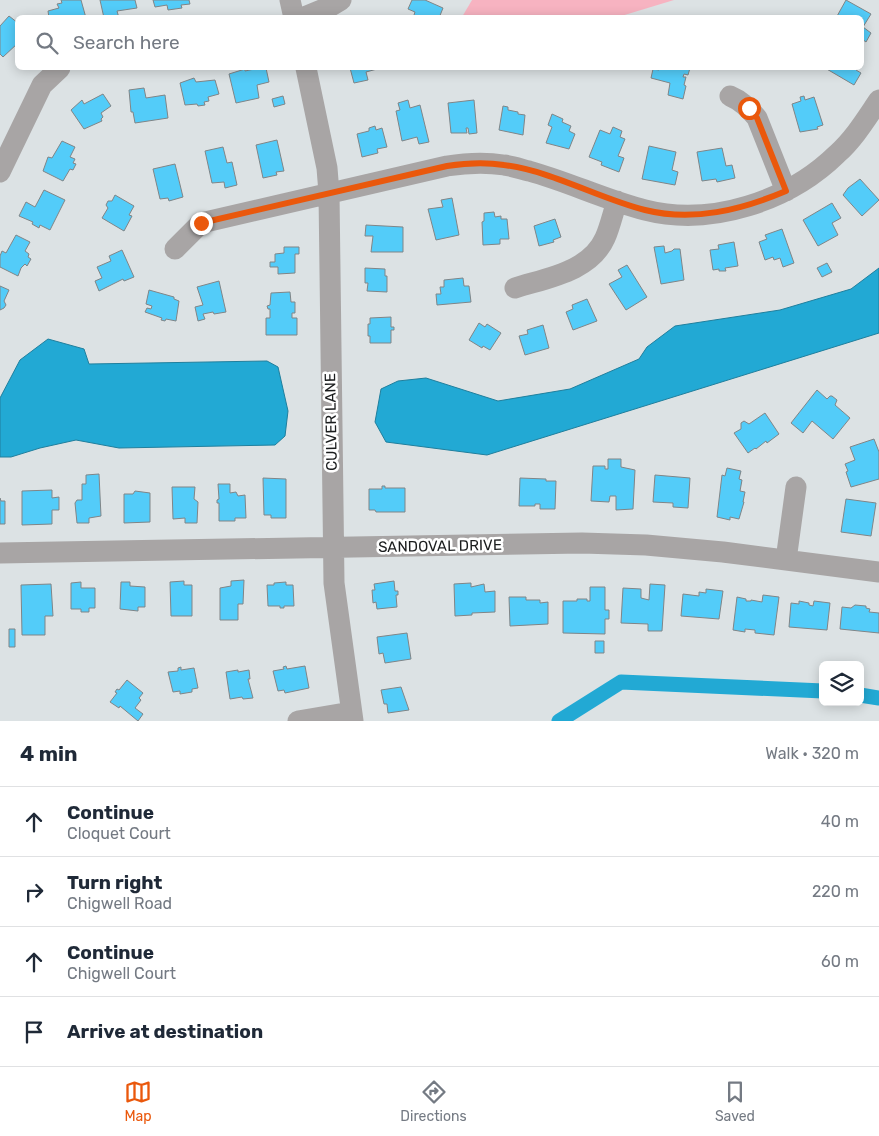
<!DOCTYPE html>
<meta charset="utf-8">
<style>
body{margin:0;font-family:Rubik,sans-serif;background:#f6f6f7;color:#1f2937}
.controls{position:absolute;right:15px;bottom:15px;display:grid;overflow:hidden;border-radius:8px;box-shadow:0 2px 12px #0003}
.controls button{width:45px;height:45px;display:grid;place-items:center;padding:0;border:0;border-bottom:1px solid #e0e1e3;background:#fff;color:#1f2937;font:25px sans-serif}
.stop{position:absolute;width:15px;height:15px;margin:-11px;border:4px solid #ea580c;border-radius:50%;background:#fff}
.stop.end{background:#ea580c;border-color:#fff;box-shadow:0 1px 5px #0008}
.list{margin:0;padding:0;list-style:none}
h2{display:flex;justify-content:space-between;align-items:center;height:65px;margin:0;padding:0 20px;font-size:21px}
h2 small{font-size:16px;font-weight:400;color:#747a83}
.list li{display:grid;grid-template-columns:32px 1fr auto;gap:15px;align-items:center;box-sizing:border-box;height:70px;padding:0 20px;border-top:1px solid #e0e1e3}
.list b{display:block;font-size:19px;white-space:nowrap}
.list p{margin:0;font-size:16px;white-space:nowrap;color:#747a83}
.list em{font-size:16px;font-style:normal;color:#747a83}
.icon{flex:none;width:28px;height:28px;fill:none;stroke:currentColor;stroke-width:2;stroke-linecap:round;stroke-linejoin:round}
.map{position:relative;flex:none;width:879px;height:721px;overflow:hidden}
.search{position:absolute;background:#fff;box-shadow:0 2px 12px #0003;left:15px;right:15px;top:15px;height:55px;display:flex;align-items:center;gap:12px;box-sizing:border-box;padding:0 18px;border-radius:8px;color:#747a83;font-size:19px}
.sheet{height:345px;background:#fff}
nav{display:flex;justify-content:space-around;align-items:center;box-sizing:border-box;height:70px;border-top:1px solid #e0e1e3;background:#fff;font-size:14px;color:#747a83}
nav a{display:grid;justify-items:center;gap:2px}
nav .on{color:#ea580c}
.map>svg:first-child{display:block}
.green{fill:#f7b3c1}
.water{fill:#22a9d4;stroke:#207f9d}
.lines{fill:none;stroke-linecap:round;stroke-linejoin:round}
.canal{stroke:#22a9d4;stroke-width:15}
.building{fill:#53ccf9;stroke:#808587}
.minor{stroke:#a8a5a5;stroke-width:21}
.route{stroke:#ea580c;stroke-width:6}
.labels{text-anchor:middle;stroke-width:5;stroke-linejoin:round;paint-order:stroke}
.street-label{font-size:15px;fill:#1a1c1d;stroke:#fff}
</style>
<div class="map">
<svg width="879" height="721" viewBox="0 0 879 721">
<rect width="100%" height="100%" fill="#dce2e4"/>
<path class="green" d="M472 0H674L618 17H462Z"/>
<path class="water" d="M879 268V333L487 455 386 442 375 422 381 389 398 381 426 378 498 401 570 389 639 359 647 347 675 326 780 310 851 289Z
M48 339 84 349 89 364 267 361 278 367 288 411 285 436 275 445 119 448 76 440 40 448 11 457H0V398L20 360Z"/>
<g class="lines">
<path class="canal" d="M860 695 879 698
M559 721 621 682 823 691"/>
</g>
<path class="building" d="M61 0H81L86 18H49L48 11 59 8 57 4 62 3Z
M100 0H135L137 8 117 11 119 18H104Z
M153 0H189L190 4 181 5 182 8 168 10 167 5 155 7Z
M412 0H425L443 8 439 18H413L415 12 408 9Z
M846 0 871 14 863 27 871 33 866 42 862 39V18H836Z
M9 16 18 23V43L3 57 0 54V26Z
M259 68H266L269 82 257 85 259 98 236 103 229 74 245 69V71Z
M350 68H377V69L366 72 368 80 354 83Z
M660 68H690L688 75 684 74 683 77H686L684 85 686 86 683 99 668 95 670 83 651 78 653 69 659 70Z
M825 68H857L856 70 861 73 854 85Z
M194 78 196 82 215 80 219 94 208 97 209 101 204 102 205 105 198 106 197 104 185 105 180 83Z
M144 88 146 98 165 95 168 118 135 123 133 112H131L129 90Z
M103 94 111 106 101 113 103 117 101 119 102 121 84 129 71 110 82 100 84 104Z
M283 96 285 104 274 107 272 99Z
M804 96 805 100 814 97 823 125 817 127 818 129 800 132 792 104 801 101 800 97Z
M408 100 410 108 420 105 429 142 419 144 417 137 402 141 396 111 400 110 398 103Z
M474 100 477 133 469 134 468 128H466L467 133H451L448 103Z
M503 106 508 107V110L518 112V114L525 115 523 135 499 130Z
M552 114 563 119 562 122 571 126 569 131 575 134 569 149 546 143 552 127 548 125Z
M375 126 376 130 382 128 387 147 377 149 378 153 362 157 357 134 369 131V128Z
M613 127 622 131 620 137 625 139 618 156 624 158 619 172 601 165 602 162 589 157 600 130 610 134Z
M277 140 284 171 276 172 277 175 263 178 256 145Z
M62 141 75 147 70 157 75 159 73 163 76 164 73 170 70 169 63 181 43 171 48 157 52 158Z
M649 146 676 152 672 170 678 172 675 185 642 179Z
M223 147 227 163 232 162 237 185 225 188 224 182 212 183 205 151Z
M722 148 726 166 732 165 735 178 717 182 716 179 702 181 697 152Z
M175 164 183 197 169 201 168 198 160 199 153 169Z
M860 179 879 200 862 216 843 195 848 188Z
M44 190 65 200 50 230 40 225 39 228 32 224 33 222 19 216 26 202 35 207Z
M115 195 134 206 129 215 132 216 124 231 102 218 108 208 106 205 108 201H112Z
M452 198 459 235 436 240 428 209 443 207 441 200Z
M832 203 841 218 832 223 838 235 818 246 803 220Z
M494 212 495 217 501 216V219H507L509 239H500V244L483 245 482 222 484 221V213Z
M555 219 561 237 553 240 554 242 539 246 534 226Z
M366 225 403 227V252H371L373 236H365Z
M782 229 794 263 783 267 780 258 774 260 773 257 765 260 759 242 767 239 765 235Z
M16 235 30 242 25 251 29 254 28 257 31 259 27 266 25 264 21 268 18 276 0 267V256L2 251 6 253Z
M734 242 738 266 725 268 726 271H719V269L713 270 710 250 719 249 718 245Z
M664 246 665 253 672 251 674 249H680L684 280 661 284 654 247Z
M284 247H299V254H295V273L278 274V267H270V262H275V254L284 253Z
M122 250 134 277 124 281 123 279 99 291 95 281 102 278 97 267 111 261 109 256Z
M827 263 832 272 822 277 817 268Z
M627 265 647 297 626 310 609 284 622 277 618 270Z
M365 268 385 269V276H387V292L367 291 368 283H365Z
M463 278 464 286H469L471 302 437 305 436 294H441L440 287H444V280Z
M219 281 226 312 214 314 213 312 203 314 205 319 198 321 195 307 203 305 197 287Z
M0 286 9 290 4 301 6 305 4 308 0 310Z
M149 290 174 297V299L179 301 176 321 166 319 165 321 161 320 162 318 145 312 147 308 151 309 152 306 146 304Z
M290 292 291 302H295V313H292V318H297V335H266V318H270V309H268L267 306 270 305 271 293Z
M587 299 597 321 573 330 566 312 573 309 572 305Z
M391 317V327H394V330H391V343H370V336H368V324H370V318Z
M479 323 485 327 487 324 501 333 490 350 483 346 482 348 469 340Z
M543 325 549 348 525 355 519 336 528 334 527 330Z
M817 390 827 399 830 396H832L837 400 835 405 850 418 833 439 812 421 803 433 791 423Z
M765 413 779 434 767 443 766 441 756 449 755 448 748 453 734 433 741 429V423L744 421 749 424Z
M874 439 879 452V479L851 487 846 472 848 471 845 464 855 460 850 447Z
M608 459H621V467L635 470 633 509 616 510V496H610L609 502 591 501 593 466H605V469H608Z
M727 468 741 471 739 479 742 480 740 491 745 492 743 502H744L739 519 730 517V520L717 517 722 475 725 476Z
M99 474 101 516 89 518V523H77L75 503 77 500H82V484H86V475Z
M655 475 690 478 688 508 673 507V503L653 502Z
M263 478 286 479V518H271V515H264Z
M520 478 546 479V481H556L555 509H540V504H535V506H519Z
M218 484H230V493L236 492 238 496 245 495 246 518H235V521H219V503H217V500L219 499Z
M382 486H385V488H405V512H376L375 510H369V489H382Z
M172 487H195L194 499 198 502 197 523H185V518L173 519Z
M52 490V498L59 497V510H52V524L22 525V491Z
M135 491 150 493V522L124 523V494H133Z
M0 498 1 501H5V524H0Z
M846 499 876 503 871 536 841 532Z
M244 580 243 604H238V620H220V588L231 586V581Z
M184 581V585H192V616H171L170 582Z
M394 581 395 591H398V595H396L397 607 377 609 376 602 373 603 372 590H375L374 584Z
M81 582V588H95V608H89V612H81V609H71V583Z
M121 582H130V586L145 587V607H138V611L120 609Z
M286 582V585H293L294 606H284V608H280V606H268L267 585H274V583Z
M471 583V587L484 584 485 592 495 591V612L472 613V615L455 616 454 584Z
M51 584 53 616H45V635H22L21 585Z
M650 584 665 585 662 631H648V624L621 623 623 588 641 589V598L649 600Z
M590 587H605V610H609V619H605V634L563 633V601H577V599H587V601H590Z
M706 589 723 591 719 619 681 616 683 594 699 596V592L706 593Z
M763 595 779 597 774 635 755 633V630L745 629V632L733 630 737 597 746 599V601H751V600L762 602Z
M509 597H526V600H540V603L548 602V624L510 626Z
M799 601 809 603V605L813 606 814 601 830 603 827 630 789 627 791 603 799 604Z
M855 605 866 606V608L870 609 869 612 879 613V633L840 629 842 607 851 608Z
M9 629H15V647H9Z
M407 633 411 659 385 663 383 653 379 654 377 637Z
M595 641H604V653H595Z
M286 666 287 669 305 666 309 688 285 693 284 690 278 691 273 671 284 669 283 667Z
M181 667V670L194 668 198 688 192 689V692L180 694V691L173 692 168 672 178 671V668Z
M238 670V672L249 670 250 679H248L253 698 243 699 242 697 230 699 226 672Z
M127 680 143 693 139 698 141 700 135 708 143 714 138 721 120 706 119 708 110 702 117 693 115 692 117 689 119 690Z
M401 687 409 710 388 713 387 704H384L381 690Z"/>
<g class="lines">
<path class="minor" d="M290 0 294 18
M302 18 331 6 341 0
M306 68 327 168 329 193 334 583 353 721
M730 96C742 101 749 108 757 118L786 191
M0 172 42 85 60 68
M175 249 201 223 447 166C466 163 485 162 504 165 512 166 521 169 529 171 569 182 605 200 645 210 711 227 789 201 837 154 854 139 866 119 879 100
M515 288C546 278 590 272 605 238 610 227 613 213 617 201
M0 553 582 543 646 545 723 552 879 572
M786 560 796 487
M298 721 351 712"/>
</g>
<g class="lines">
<path class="route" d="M201 223 447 166C466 163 485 162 504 165 552 171 598 198 645 210 693 222 741 210 786 191L757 118 749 108"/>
</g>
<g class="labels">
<g class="street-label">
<text transform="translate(331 422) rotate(-91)" y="5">CULVER LANE</text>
<text transform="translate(440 546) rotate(-1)" y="5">SANDOVAL DRIVE</text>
</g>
</g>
</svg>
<div class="controls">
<button><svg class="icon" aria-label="layers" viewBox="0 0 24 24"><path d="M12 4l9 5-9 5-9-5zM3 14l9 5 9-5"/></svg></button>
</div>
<div class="stop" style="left:749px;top:108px"></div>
<div class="stop end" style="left:201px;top:223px"></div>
<div class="search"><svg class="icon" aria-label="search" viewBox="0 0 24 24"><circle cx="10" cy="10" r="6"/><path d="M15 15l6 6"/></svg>Search here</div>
</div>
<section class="sheet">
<h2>4 min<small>Walk · 320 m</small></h2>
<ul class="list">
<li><svg class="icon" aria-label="ahead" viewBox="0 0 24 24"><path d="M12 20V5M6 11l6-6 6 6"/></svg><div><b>Continue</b><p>Cloquet Court</p></div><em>40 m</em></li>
<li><svg class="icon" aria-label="right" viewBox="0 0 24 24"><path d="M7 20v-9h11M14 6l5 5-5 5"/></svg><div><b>Turn right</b><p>Chigwell Road</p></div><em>220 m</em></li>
<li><svg class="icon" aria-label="ahead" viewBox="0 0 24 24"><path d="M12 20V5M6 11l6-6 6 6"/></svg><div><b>Continue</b><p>Chigwell Court</p></div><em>60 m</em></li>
<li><svg class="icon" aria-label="arrive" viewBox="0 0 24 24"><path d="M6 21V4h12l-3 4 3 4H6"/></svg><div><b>Arrive at destination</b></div></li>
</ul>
</section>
<nav>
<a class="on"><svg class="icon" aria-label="map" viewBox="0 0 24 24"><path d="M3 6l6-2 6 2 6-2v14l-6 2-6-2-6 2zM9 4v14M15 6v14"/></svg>Map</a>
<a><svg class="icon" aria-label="directions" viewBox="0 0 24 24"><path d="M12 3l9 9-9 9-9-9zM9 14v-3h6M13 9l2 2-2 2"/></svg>Directions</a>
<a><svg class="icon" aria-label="saved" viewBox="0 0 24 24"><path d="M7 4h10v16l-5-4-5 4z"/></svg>Saved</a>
</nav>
